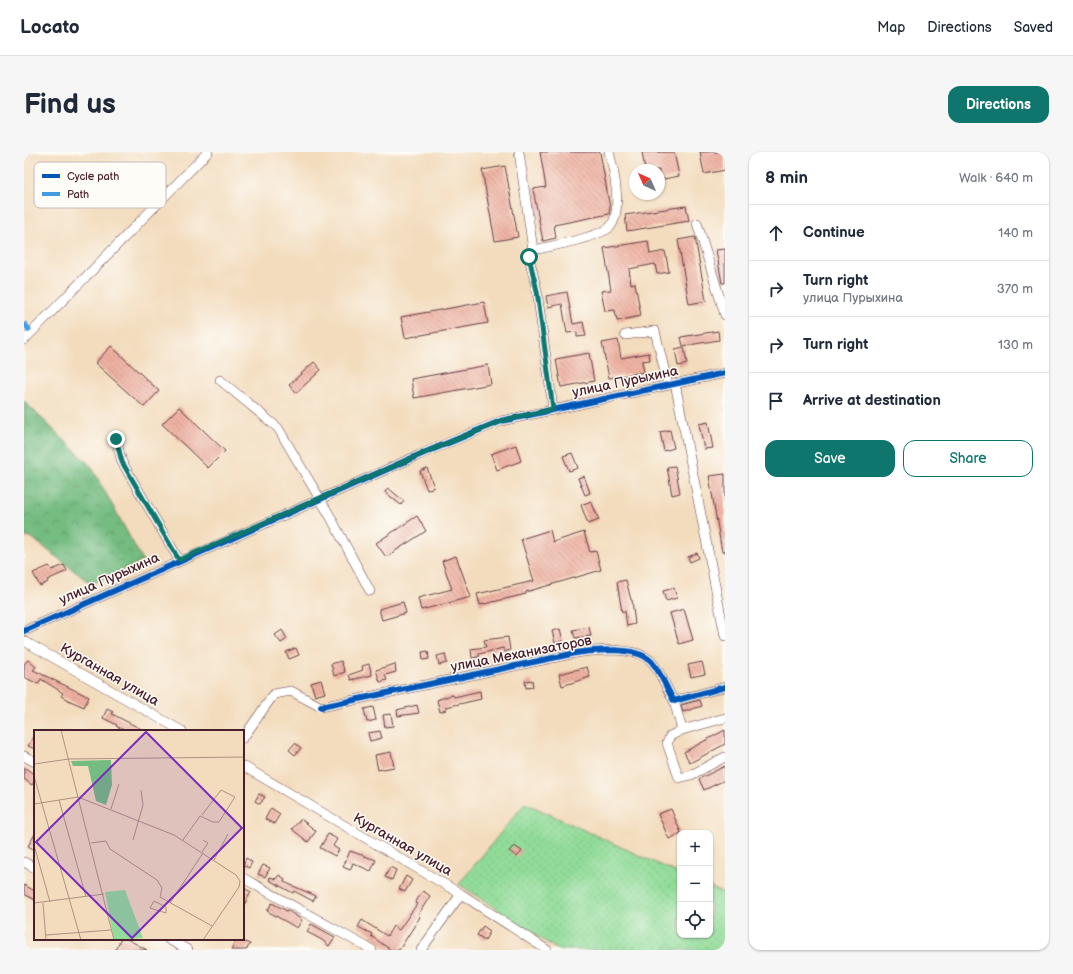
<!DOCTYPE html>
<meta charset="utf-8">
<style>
body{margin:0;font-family:"Balsamiq Sans",sans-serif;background:#f6f6f7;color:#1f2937}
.controls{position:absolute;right:12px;bottom:12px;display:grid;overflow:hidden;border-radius:8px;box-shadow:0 1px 3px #0004}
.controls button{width:36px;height:36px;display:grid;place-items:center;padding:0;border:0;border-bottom:1px solid #e0e1e3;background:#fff;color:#1f2937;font:20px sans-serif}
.compass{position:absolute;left:605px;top:12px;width:36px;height:36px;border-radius:50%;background:#fff;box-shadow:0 1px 3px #0004;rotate:315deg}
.stop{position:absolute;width:12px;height:12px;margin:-9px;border:3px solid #0f766e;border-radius:50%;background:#fff}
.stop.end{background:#0f766e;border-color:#fff;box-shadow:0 1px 4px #0008}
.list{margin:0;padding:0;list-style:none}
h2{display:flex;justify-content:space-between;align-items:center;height:52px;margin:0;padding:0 16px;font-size:17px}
h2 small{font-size:13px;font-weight:400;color:#747a83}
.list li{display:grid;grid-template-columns:26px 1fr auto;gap:12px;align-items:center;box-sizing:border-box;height:56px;padding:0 16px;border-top:1px solid #e0e1e3}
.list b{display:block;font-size:15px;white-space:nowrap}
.list p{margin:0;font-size:13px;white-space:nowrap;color:#747a83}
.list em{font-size:13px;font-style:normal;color:#747a83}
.actions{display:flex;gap:8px;padding:12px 16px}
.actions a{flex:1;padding:9px 0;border:1px solid #0f766e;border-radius:12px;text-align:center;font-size:14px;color:#0f766e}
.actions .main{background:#0f766e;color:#fff}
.icon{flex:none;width:22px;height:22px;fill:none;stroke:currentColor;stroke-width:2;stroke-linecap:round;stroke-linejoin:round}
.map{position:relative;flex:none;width:701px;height:798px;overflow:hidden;border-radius:12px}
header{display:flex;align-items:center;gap:24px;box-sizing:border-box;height:56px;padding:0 20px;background:#fff;border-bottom:1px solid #e0e1e3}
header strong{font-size:19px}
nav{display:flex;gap:22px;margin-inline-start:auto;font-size:14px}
.intro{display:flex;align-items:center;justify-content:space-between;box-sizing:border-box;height:96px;padding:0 24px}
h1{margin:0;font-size:28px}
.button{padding:10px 18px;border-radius:12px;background:#0f766e;color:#fff;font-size:14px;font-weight:700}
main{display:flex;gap:24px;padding:0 24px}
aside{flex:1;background:#fff;border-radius:12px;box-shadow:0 1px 3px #0004}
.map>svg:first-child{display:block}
.grass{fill:url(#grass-dots);stroke:#6e7e62}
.forest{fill:url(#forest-crowns);stroke:#5f6e56}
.building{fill:url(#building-back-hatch)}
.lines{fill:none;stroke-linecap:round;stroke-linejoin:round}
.minor-casing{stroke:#633b41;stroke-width:10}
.minor{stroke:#fff;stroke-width:9}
.quiet{stroke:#409be1;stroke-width:5;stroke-dasharray:10 5;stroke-linecap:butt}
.cycleway-casing{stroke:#fdfcf7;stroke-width:8}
.cycleway{stroke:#0057b8;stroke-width:6}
.route{stroke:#0f766e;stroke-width:5}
.labels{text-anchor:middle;stroke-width:3;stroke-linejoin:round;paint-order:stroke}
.street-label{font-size:14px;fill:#4a1f2b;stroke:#fdfcf7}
.inset-road{fill:none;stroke:#af9083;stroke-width:1}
.view{fill:#7b2cbf;fill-opacity:0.15;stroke:#7b2cbf;stroke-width:2}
.inset-edge{fill:none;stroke:#4a1f2b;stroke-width:2}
.key{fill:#fdfcf7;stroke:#c7baba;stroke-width:1}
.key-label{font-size:11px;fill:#4a1f2b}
</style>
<header>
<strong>Locato</strong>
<nav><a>Map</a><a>Directions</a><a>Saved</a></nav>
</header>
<div class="intro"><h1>Find us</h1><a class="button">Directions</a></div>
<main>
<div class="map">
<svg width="701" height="798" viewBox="0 0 701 798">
<defs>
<pattern id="grass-dots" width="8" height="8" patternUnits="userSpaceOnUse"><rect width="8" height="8" fill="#91dc99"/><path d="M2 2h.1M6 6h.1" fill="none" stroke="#7fbc84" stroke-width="1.8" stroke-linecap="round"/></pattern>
<pattern id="forest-crowns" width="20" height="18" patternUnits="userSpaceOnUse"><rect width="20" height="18" fill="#74bc81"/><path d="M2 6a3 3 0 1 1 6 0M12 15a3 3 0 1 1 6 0" fill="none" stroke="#61986a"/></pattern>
<pattern id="building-back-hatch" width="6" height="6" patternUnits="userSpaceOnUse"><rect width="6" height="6" fill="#eeb0a0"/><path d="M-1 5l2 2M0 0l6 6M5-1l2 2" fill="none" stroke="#c38f83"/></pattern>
</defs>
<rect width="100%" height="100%" fill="#fdfcf7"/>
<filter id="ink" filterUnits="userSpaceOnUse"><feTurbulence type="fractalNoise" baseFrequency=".025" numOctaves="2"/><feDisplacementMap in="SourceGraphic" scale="8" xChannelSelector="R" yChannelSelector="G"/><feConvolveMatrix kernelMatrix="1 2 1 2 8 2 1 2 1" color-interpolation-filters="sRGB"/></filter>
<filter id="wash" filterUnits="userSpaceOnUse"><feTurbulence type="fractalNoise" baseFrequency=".012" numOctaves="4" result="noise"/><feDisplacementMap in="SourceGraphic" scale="16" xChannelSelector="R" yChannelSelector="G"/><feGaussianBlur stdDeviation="0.9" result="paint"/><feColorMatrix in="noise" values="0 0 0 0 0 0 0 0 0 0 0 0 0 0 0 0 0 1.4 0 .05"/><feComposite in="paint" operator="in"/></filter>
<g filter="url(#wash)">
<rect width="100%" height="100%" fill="#f3dcbd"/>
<path class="grass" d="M501 651 656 722V783H686V735L701 742V798H534L435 732Z"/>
<path class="forest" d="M0 249 67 314 119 409 67 432 7 385 0 386Z"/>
<g id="blocks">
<path class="building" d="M516 0H576L586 56 585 62 530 73 532 86 519 89 509 37 522 35Z
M618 0H650L655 24 635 28V18H621Z
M676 0H701V18L680 22Z
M481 14 494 85 471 89 458 18Z
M662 54 665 69 603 79 601 63Z
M671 85 682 149 665 152 654 88Z
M624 89 626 102 641 99 645 120 633 122 631 112 605 117 607 132 611 131 617 164 593 169 591 158 581 159 577 139 587 138 580 96Z
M701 97V131H698L692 98Z
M543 140 549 172 559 170 562 184 553 185V180L543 181 538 152 524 155 522 144Z
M460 150 464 171 381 186 377 165Z
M694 179 695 188 659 194 657 185Z
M594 188 597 206 625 201 626 208 618 209 620 220 585 226 578 191Z
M87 194 135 239 120 255 71 211Z
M660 195 663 212 654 214 651 197Z
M565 201 570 229 537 235 532 207Z
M290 210 297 218 272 241 265 233Z
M464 213 467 232 390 246 387 227Z
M155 255 201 299 184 316 138 272Z
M684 270 689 296 680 297 675 272Z
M646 278 650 296 640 299 636 280Z
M492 293 497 309 473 318 467 302Z
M548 301 554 316 545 319 539 304Z
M651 314 656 341 648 343 643 315Z
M403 316 410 335 403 338 396 319Z
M701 322V400H698L685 324Z
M560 324 566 341 561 343 554 326Z
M364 336 380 349 377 353 361 340Z
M567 349 575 368 564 372 557 353Z
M393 364 402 379 362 405 352 391Z
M526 378 529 390 560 380 566 400 572 399 577 418 502 440V442L456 453 453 442 510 429 497 387Z
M673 401 675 406 666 410 664 405Z
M432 404 447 445 397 458 394 446 428 437 418 409Z
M40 413 43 419 23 428 24 430 16 434 9 421 25 414 28 418Z
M602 428 607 448H608L611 472 603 474 601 459 598 460 593 430Z
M650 436 653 446 642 449 639 439Z
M379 450 382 461 358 468 355 457Z
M660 457 669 488 655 492 646 461Z
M565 475 567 484 551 486 549 478Z
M536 477 539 489 531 491 528 479Z
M258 478 263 487 257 491 251 483Z
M484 485 486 498 480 500 479 496 455 502V505L448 506 447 497 462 495 460 488Z
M272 496 275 503 265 507 262 500Z
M404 499 405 507 399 508 398 500Z
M421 502 423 511 415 513 413 504Z
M4 508 12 515 9 518 65 545 60 555 44 548 37 544 39 541 17 527 14 532 0 525V512Z
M317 509 321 520 310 524 307 512Z
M678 510 681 522 667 525 664 513Z
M345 512 348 523 327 528 325 523 339 518 338 514Z
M371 512 372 520 361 523 363 528 356 530 352 518Z
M563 515 566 525 538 534 535 522Z
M297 528 301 541 291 544 287 531Z
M508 528 509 535 502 536 501 529Z
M456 539 457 547 422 555V558L416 560 413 548 424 544 429 543 430 545Z
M676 548 678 554 659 560 657 553Z
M393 553 395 561 374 564 373 558Z
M349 555 352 568 343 570 340 557Z
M83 557 89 560 88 562 121 579H102L92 574 93 573 79 566Z
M367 562 369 574 361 575 359 563Z
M701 578V592L666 611 660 600Z
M356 579 358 586 346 589 344 581Z
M11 581V597L4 594Z
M271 591 277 596 271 603 265 598Z
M367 600 370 615 354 618 351 603Z
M701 614V628L680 638 675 627Z
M0 615 11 623V628L8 633 0 627Z
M235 642 241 645 236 652 231 649Z
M247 656 256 662 250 672 241 667Z
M647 657 657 681 645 687 634 662Z
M277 667 292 679 284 690 268 677Z
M11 682V698L4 694Z
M304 682 313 687 309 694 315 698 311 704 296 696Z
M490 694 498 699 493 705 485 699Z
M326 699 352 708 347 719 329 711 326 718 319 715Z
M222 706 228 710 225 716 219 713Z
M239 713 246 716 241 725 234 722Z
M366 715 372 718 368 728 361 725Z
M255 723 261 727 260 730 292 744 289 749 270 739 269 741 245 728 246 725 252 727Z
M382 724 388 728 381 740 375 737Z
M0 733 11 739V748L0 742Z
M219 736 227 740 219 755Z
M399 739 406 744 394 763 396 765 375 798H367L347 784 348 782 334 775 338 768 363 784 369 774 375 778 393 752 391 751Z
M248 751 263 759V758L278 768 273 776 243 759Z
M287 772 311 785 305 794 298 788 283 780Z
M459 774 466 779 461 788 453 783Z
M97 787H103L123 798H91Z
M213 787 226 792 222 798H207Z"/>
</g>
</g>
<g filter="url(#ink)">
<use href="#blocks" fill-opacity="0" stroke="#633b41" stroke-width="1"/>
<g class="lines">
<defs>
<path id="minor" d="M495 0 509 98
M673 71 701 163
M601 183 631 179 644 233
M0 188 184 0
M196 228 254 276 306 364 346 439
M651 231 701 484
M529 257 513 139 505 105 509 98C524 95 576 85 586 75 599 60 590 18 585 0
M92 287 98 310 155 408
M0 479 395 303 477 269 701 221
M0 489 158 579
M650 549 658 578
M701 566 658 578 646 584 643 591 655 626 667 623 701 605
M219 586 250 542 267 539 297 555 552 501C571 498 612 494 627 509 637 520 642 536 650 549L701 535
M0 604 11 610
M219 614 437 742 523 798
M0 710 11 716
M219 726 348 798
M144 787 164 798
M397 798 437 742"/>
</defs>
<use href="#minor" class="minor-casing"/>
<use href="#minor" class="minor"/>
<path class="quiet" d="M0 171 7 180"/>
<defs>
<path id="cycleway" d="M0 479 395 303 477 269 701 221
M297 555 552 501C571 498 612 494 627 509 637 520 642 536 650 549L701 535"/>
</defs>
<use href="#cycleway" class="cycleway-casing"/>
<use href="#cycleway" class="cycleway"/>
</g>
</g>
<g class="lines" filter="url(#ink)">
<path class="route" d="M92 287 98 310 155 408 395 303 477 269 529 257 513 139 505 105"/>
</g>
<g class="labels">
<g class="street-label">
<text transform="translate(601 229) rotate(-12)" y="5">улица Пурыхина</text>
<text transform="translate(85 426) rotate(-24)" y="5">улица Пурыхина</text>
<text transform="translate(497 501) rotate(-11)" y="5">улица Механизаторов</text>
<text transform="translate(86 522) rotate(30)" y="5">Курганная улица</text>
<text transform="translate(379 692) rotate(30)" y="5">Курганная улица</text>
</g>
</g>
<g transform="translate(10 578)">
<rect width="210" height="210" fill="#f3dcbd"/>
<path d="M91 160 109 208 80 210 71 162Z" fill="#91dc99"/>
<path d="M77 30 78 55 72 75 62 71 54 36H39L37 31Z" fill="#74bc81"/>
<path class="inset-road" d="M27 0 80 210M0 34 35 29 210 27M0 46 47 210M25 70 52 167M0 74 44 67 49 69 140 105 202 145 206 151 205 157 169 210M77 79 85 54M99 110 109 75 107 60M149 110 166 86 179 92H185L201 67 187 60 168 85M57 113 72 111 76 119 123 150 128 158 126 167 178 196M0 115 16 172M168 122 174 113 169 110M180 130 194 104M120 171 132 177V183L116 178ZM0 173 70 164M9 173 12 210M136 173 169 123M12 205 77 200"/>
<path class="view" d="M112 2 208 98 98 208 2 112Z"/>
<rect width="210" height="210" class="inset-edge"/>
</g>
<rect x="10" y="10" width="132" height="46" rx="6" class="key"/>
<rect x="18" y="22" width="18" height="4" fill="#0057b8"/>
<rect x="18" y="40" width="18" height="4" fill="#409be1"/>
<g class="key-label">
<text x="43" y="28">Cycle path</text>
<text x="43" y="46">Path</text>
</g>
</svg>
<div class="controls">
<button>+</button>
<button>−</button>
<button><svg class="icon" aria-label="locate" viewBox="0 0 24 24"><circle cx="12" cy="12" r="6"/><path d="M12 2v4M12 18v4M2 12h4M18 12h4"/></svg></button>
</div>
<svg class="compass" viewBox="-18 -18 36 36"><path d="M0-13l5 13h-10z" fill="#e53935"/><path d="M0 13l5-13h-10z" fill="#747a83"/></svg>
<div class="stop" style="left:505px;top:105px"></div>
<div class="stop end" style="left:92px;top:287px"></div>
</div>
<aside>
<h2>8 min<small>Walk · 640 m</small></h2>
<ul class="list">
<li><svg class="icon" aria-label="ahead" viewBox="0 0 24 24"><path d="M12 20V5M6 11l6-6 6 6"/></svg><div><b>Continue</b></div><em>140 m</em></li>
<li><svg class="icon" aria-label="right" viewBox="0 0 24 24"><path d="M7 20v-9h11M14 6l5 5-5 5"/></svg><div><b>Turn right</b><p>улица Пурыхина</p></div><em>370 m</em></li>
<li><svg class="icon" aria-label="right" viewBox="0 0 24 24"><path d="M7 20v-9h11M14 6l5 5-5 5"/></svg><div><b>Turn right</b></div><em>130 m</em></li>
<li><svg class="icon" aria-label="arrive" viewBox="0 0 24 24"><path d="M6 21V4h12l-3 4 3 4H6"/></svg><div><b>Arrive at destination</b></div></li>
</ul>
<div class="actions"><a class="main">Save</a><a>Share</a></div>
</aside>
</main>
